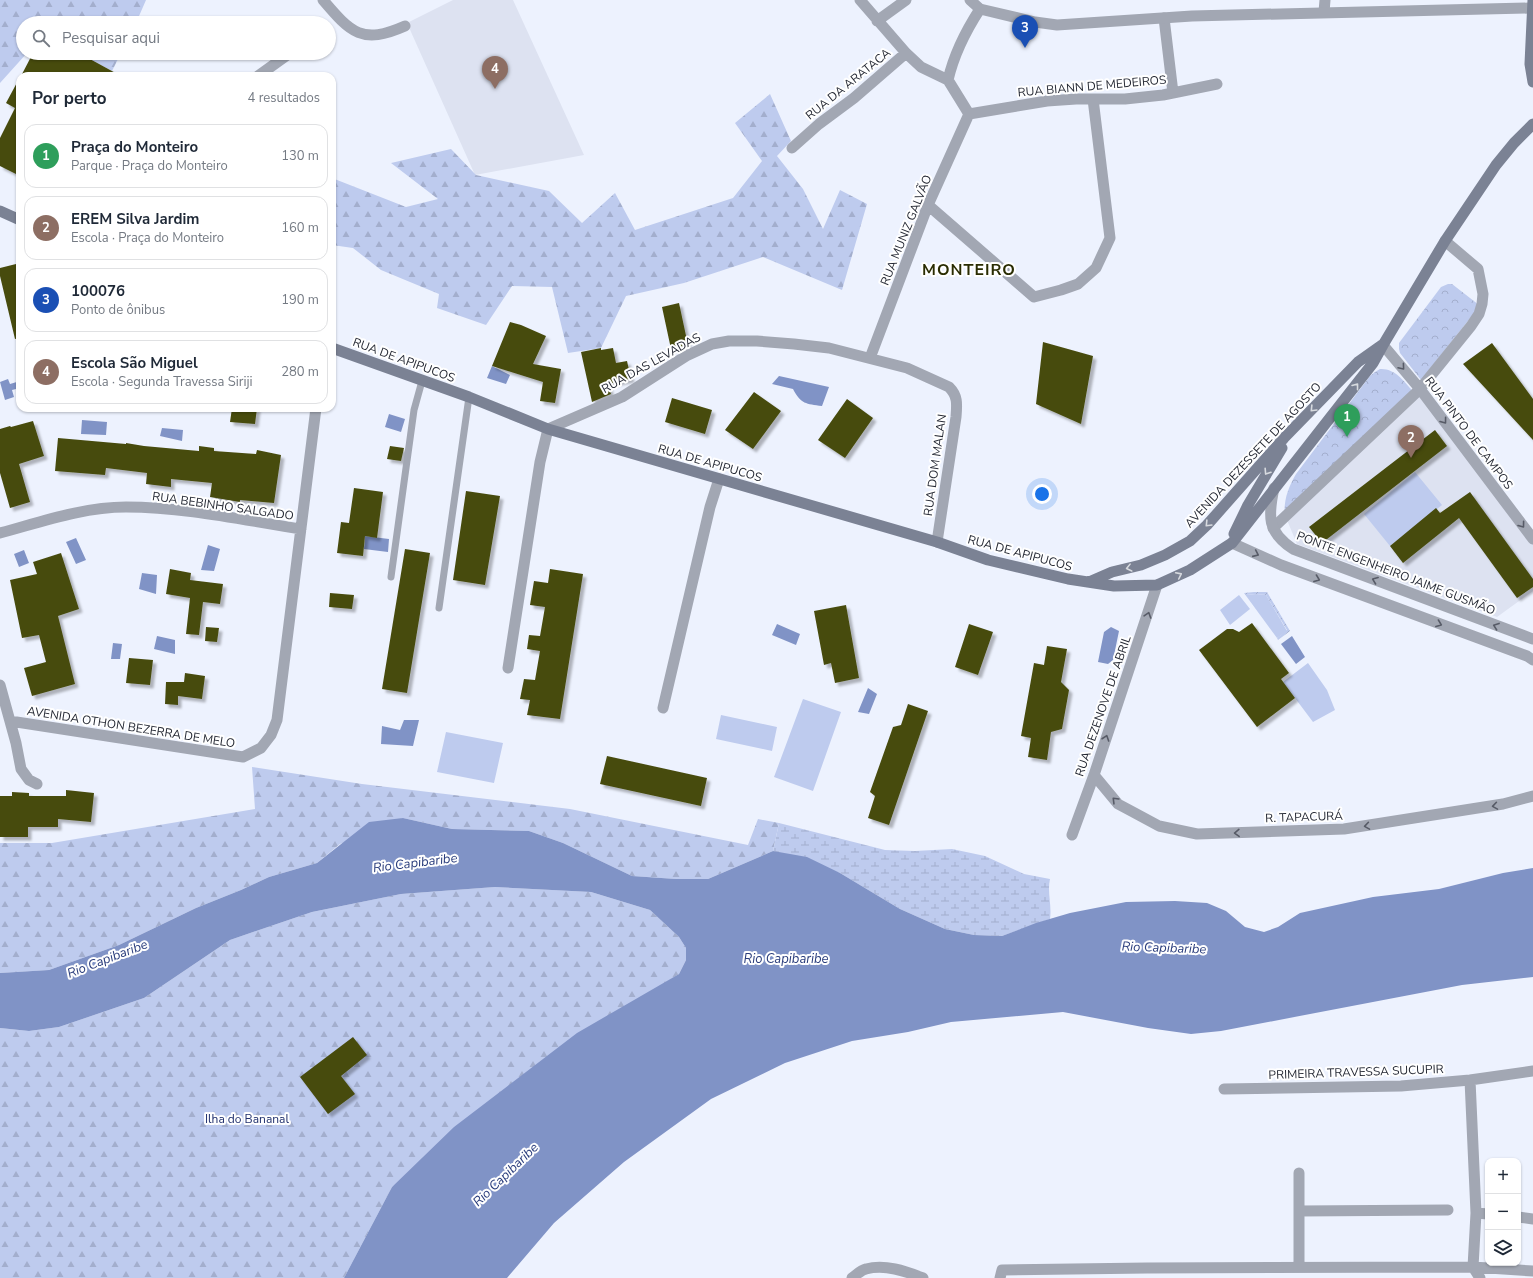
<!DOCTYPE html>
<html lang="pt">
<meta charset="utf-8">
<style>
body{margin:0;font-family:"Nunito Sans",sans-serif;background:#f2f2f3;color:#1f2937}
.controls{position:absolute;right:12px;bottom:12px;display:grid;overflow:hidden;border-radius:8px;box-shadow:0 1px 3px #0004}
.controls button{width:36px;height:36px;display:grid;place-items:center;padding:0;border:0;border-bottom:1px solid #e0e1e3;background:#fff;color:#1f2937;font:20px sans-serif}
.you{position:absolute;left:1042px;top:494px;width:14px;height:14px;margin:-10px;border:3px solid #fff;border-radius:50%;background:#1a73e8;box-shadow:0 0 0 6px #1a73e833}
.badge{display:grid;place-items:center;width:26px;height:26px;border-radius:50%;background:#585d2a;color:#fff;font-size:13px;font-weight:700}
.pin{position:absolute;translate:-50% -33px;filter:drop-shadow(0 1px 2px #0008)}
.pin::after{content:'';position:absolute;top:21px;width:14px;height:12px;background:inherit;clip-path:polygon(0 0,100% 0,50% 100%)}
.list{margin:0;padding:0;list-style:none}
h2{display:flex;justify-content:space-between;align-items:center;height:52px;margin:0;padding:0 16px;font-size:17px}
h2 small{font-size:13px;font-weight:400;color:#747a83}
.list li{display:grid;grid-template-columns:26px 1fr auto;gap:12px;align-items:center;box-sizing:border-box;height:64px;margin:0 8px 8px;padding:0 8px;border:1px solid #e0e1e3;border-radius:12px}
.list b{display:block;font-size:15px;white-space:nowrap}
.list p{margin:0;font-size:13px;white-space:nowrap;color:#747a83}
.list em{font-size:13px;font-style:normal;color:#747a83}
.icon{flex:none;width:22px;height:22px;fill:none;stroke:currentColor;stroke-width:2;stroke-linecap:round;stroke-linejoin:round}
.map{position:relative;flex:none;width:1533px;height:1278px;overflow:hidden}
.search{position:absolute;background:#fff;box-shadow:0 1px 3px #0004;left:16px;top:16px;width:320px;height:44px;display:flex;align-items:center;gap:10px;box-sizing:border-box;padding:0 14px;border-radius:22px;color:#747a83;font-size:15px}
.panel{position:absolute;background:#fff;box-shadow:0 1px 3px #0004;left:16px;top:72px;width:320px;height:340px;border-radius:12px}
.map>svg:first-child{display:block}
.built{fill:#dde2f1}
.grass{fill:#becbee}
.forest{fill:url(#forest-firs)}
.wetland{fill:url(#wetland-marsh)}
.park{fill:url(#park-crowns)}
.garden{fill:url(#garden-furrows)}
.water{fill:#8093c6}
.building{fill:#474b0f;filter:url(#shadow)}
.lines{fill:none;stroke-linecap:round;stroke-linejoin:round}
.service{stroke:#a2a7b3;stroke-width:7}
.pedestrian{stroke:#a2a7b3;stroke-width:11}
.minor{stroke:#a2a7b3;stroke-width:11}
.tertiary{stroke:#a2a7b3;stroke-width:11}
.secondary{stroke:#7b8294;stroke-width:11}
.oneway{stroke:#575b67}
.oneway2{stroke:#d7dadf}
.labels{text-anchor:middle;stroke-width:4;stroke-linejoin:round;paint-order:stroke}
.street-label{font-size:12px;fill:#252934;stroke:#fff}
.park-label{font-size:12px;fill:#1f2f6d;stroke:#fff}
.water-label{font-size:13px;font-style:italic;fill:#2a3d7c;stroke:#fff}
.district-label{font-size:16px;font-weight:bold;letter-spacing:1px;fill:#2a2d03;stroke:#fff}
</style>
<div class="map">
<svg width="1533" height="1278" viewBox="0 0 1533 1278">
<defs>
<pattern id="forest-firs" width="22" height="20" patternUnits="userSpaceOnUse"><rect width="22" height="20" fill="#becbee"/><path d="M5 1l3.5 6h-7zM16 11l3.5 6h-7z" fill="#a3aecd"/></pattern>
<pattern id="wetland-marsh" width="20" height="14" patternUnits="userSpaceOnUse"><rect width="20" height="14" fill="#becbee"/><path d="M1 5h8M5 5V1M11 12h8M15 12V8" fill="none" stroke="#a3aecd"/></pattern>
<pattern id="park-crowns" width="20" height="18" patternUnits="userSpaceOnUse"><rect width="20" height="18" fill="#becbee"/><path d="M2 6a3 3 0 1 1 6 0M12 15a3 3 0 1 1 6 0" fill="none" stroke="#a3aecd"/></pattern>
<pattern id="garden-furrows" width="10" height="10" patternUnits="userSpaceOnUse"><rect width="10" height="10" fill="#becbee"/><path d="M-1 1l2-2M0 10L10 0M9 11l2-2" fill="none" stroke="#a3aecd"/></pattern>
<filter id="shadow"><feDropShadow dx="3.5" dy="3.5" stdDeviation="1" flood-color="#0004"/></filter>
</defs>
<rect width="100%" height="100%" fill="#edf2fe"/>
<path class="built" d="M453 0H513L584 155 475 175 407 23Z
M1419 395 1533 541V591L1497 617 1297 544 1287 520Z"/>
<path class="grass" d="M1415 472 1442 505 1390 546 1364 514Z
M1244 593 1246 595 1256 594 1266 595 1287 631 1277 638Z
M1239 595 1250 609 1230 625 1220 610Z
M1308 663 1327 690 1335 710 1313 722 1283 682Z
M803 699 841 712 813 791 774 777Z
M721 715 777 727 772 751 716 739Z
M446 732 503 743 494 783 437 772Z"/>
<path class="forest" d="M0 0H146L136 23H23V53H27L0 83Z
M79 53H121L112 71Z
M770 94 791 141 777 156 803 189 823 229 840 190 867 204 842 290 763 257 684 283 626 296 601 348 568 353 552 287 512 286 486 325 437 308 439 294 381 270 353 248 332 245V178L406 207 438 199 391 163 451 149 476 175 549 191 582 223 615 193 635 230 733 198 762 161 735 123Z
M252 767 362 784 570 809 748 845 758 819 779 823 773 851 708 879H676L632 876 563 843 529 831 452 829 403 818 340 844 317 863 269 877 241 890 196 908 119 945 49 970 0 973V843H52L255 809Z
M495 887 591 892 650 910 679 937 686 948V960L679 974 654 990 392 1187 344 1278H0V1028L29 1031 59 1027 144 998 230 940 312 912 401 894Z"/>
<path class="wetland" d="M779 823 885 850 915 851 952 849 985 856 1024 874 1050 879C1047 892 1052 905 1050 919L1002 936 974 935 945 929 900 909 840 873 773 851Z"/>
<path class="park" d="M1448 284H1452L1479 305 1475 312 1421 380 1400 353 1399 349V343L1441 287Z
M1380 369C1394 368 1403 380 1411 389L1410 400 1285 518C1283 501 1288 488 1296 474L1370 376 1375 372Z"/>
<path class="garden" d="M1254 592H1267L1290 631 1278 640 1277 638 1287 630 1266 595 1256 594 1246 595 1244 593Z"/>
<path class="water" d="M492 366 510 375 506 384 487 378Z
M779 376 829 387 822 406C806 404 801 404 793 389L772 384Z
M8 379 10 384 20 381V388L12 390 14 397 5 400 0 382Z
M389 414 405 419 401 432 385 427Z
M82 420 107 422 106 435 81 434Z
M162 428 183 430 182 441 160 436Z
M365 536 389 539 388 552 364 549Z
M76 538 86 560 76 564 66 542Z
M208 545 220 549 214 571 201 570Z
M24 550 29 563 19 567 14 554Z
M142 573 157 575 156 594 139 589Z
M777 624 800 634 796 645 772 635Z
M1111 627 1119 631 1113 660 1108 664 1098 662 1104 632Z
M157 636 175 640V654L154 649Z
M1292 636 1305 657 1296 664 1281 644Z
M113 643 122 644 120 659H111Z
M868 688 877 694 869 714 858 712Z
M404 720H419L413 746 381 744 382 726 400 730Z
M403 818 452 829 529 831 563 843 632 876 676 879H708L773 851 807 857 840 873 900 909 945 929 974 935 1002 936 1036 923 1070 913 1126 902 1175 901 1207 903 1226 911 1245 927 1264 932 1278 927 1300 913 1373 897 1439 889 1503 873 1533 868V977L1462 985 1221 1031 1191 1034 1148 1028 1063 1012 951 1022 908 1032 852 1041 785 1063 711 1099 624 1162 554 1223 507 1278H344L392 1187 454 1127 577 1033 679 974 686 960V948L679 937 650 910 591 892 495 887 401 894 312 912 230 940 144 998 59 1027 29 1031 0 1028V973L49 970 119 945 196 908 241 890 269 877 317 863 369 822Z"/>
<path class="building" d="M33 53H79L121 76H21Z
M20 77V176L0 166V138L15 108 6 103Z
M20 263V338L15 339 0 276V268Z
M679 303 688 345 671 349 662 307Z
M510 322 521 325 546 336 533 364 561 369 555 403 540 401 543 382 492 366Z
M1043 342 1093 356 1081 424 1036 404Z
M1492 343 1533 399V440L1463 364Z
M601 348V350L613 348 616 363 627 361 631 379 608 384 611 394 592 402 581 352Z
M754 392 781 411 753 449 725 430Z
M672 398 712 410 705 434 665 422Z
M847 399 873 418 845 458 818 440Z
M232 408H257L255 424 230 422Z
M33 421 44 456 19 464 30 502 10 508 0 473V429L10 426 11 427Z
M1435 430 1447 446 1322 543 1309 527Z
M58 438 126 444V443L144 446 199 451V446L214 448V451L256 454 257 450 281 455 274 503 240 500V502L210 497 212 483 171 479V487L146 484 147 473 106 468 105 475 55 471Z
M390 446 404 448 401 461 387 459Z
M354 488 383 492 377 538 365 536 363 556 337 553 341 522 349 523Z
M466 491 500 496 485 585 453 580Z
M1470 492 1533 579V587L1517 598 1459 518 1403 563 1390 546 1436 508 1440 513Z
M405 549 430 553 407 693 382 689Z
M61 553 79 609 58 616 75 684 32 696 24 668 46 662 39 635 22 638 10 580 37 574 33 562Z
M170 569 191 573 190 580 223 584 220 604 203 602 199 635 186 634 190 598 166 594Z
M550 569 583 574 560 719 527 715 530 700 520 699 524 679 535 680 540 651 527 649 529 635 540 636 545 607 530 605 534 581 548 583Z
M330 593 354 595 352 609 329 607Z
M846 605 859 678 835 683 831 663 824 665 814 611Z
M1252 623 1289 673 1281 679 1295 698 1257 727 1199 650 1227 629H1233L1239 632Z
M969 624 993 632 978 675 955 667Z
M206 627 219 628 217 642 205 641Z
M1047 646 1067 649 1061 682 1069 690 1062 729 1051 732 1047 760 1028 757 1031 738 1021 736 1034 663 1044 665Z
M129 658 153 660 150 685 126 683Z
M185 673 205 676 202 699 178 696V705L165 704 166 682H184Z
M908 704 928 711 889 825 868 818 875 796 870 792 893 727 901 725Z
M607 756 707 778 701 806 600 784Z
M66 790 94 793 91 822 58 819V827H28V837H0V796H12V792L29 793V796H66Z
M353 1037 367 1055 341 1076 355 1094 328 1114 300 1077Z"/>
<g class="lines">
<path class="service" d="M391 577 414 410 422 381
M439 608 469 397"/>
<path class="pedestrian" d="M1273 528 1420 389"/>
<path class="minor" d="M323 0C351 33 362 45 405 26
M860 0 906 53 921 67 948 80 969 114
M1324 12 1325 0
M1164 18 1173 93
M877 21 906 0
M258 76 290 53
M948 80C954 54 965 32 980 9
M969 114 1047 101 1076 99H1125L1163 95 1217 84
M792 148 819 124 854 98 906 53
M928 205 1034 297 1061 290 1078 284 1096 268 1110 238 1093 99
M1383 345 1420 389 1533 539
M870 358 928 205 969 114
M1420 389 1471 326 1479 314 1482 304 1483 294 1478 269 1445 241
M0 533C41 522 83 507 126 507 184 507 243 520 301 529
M508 668 540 462 548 429 622 397 686 356 712 344 729 341H757L794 344 829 348 907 368 949 387C958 396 957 404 956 417L937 542
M0 685 16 743 21 769 29 780 37 784
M663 708 710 507 719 479
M10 721 243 757 261 748 271 735 277 720 316 408
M1094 775 1118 804 1133 812 1159 826 1197 834 1344 829 1503 804 1533 796
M1072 835 1094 775 1157 585
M1470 1080 1476 1213 1473 1267 1480 1278
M1224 1089 1401 1086 1470 1080 1533 1071
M1299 1211 1448 1210
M1476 1213 1488 1214
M1518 1217 1533 1219
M1299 1267V1173
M852 1278C856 1275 861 1270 866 1269 885 1264 905 1271 923 1278
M1000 1278 1002 1270 1147 1268 1473 1267 1533 1271"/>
<path class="tertiary" d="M970 0 980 9 1035 22 1057 25 1192 16 1531 8
M1274 488C1268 516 1267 532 1293 549L1533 639
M1232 543 1281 565 1527 656 1533 660"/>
<path class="secondary" d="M1533 0 1530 64 1533 82
M0 211 20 220
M332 348 469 397 548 429 937 542 988 560 1068 579 1114 586 1157 585 1190 570 1232 543 1373 363 1383 345 1445 241 1496 165 1514 143 1533 124
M1234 534 1248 505 1282 448
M1089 582 1112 572 1141 565 1165 555 1190 541 1207 525 1284 438 1358 362 1382 345"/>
</g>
<defs><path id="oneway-chevron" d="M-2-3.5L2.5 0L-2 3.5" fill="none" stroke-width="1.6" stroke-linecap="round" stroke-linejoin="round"/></defs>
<g class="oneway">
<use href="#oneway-chevron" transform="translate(1402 367) rotate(50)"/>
<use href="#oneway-chevron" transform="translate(1444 421) rotate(53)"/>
<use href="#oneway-chevron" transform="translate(1522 525) rotate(53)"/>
<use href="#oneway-chevron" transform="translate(1256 554) rotate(24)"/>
<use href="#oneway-chevron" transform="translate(1317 579) rotate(21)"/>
<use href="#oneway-chevron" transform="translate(1375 580) rotate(-159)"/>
<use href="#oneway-chevron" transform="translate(1148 615) rotate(-72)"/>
<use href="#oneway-chevron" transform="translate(1439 624) rotate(21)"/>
<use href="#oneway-chevron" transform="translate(1496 626) rotate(-160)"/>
<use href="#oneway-chevron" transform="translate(1106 738) rotate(-71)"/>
<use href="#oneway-chevron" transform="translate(1115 800) rotate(-135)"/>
<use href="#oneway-chevron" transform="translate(1495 806) rotate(171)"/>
<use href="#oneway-chevron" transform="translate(1367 826) rotate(171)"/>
<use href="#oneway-chevron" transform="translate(1237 833) rotate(178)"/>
</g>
<g class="oneway2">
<use href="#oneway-chevron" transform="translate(1356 386) rotate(-52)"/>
<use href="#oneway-chevron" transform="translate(1313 409) rotate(134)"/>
<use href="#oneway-chevron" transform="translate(1267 472) rotate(123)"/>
<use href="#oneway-chevron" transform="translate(1208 524) rotate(134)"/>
<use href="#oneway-chevron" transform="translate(1129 568) rotate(166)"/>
<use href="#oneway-chevron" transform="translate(1179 575) rotate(-26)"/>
</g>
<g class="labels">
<g class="street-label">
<text transform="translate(848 84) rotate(-39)" y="4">RUA DA ARATACA</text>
<text transform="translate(1092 86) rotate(-5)" y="4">RUA BIANN DE MEDEIROS</text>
<text transform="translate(906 230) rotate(-68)" y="4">RUA MUNIZ GALVÃO</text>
<text transform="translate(404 360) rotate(20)" y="4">RUA DE APIPUCOS</text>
<text transform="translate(651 363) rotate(-29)" y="4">RUA DAS LEVADAS</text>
<text transform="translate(1469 433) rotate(53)" y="4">RUA PINTO DE CAMPOS</text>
<text transform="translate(1253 455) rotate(-47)" y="4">AVENIDA DEZESSETE DE AGOSTO</text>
<text transform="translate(710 463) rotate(16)" y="4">RUA DE APIPUCOS</text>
<text transform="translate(935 465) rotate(-82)" y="4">RUA DOM MALAN</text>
<text transform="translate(223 506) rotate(8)" y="4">RUA BEBINHO SALGADO</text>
<text transform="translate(1020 553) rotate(15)" y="4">RUA DE APIPUCOS</text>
<text transform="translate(1396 573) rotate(21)" y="4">PONTE ENGENHEIRO JAIME GUSMÃO</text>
<text transform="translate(1103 706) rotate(-71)" y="4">RUA DEZENOVE DE ABRIL</text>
<text transform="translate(131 727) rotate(9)" y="4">AVENIDA OTHON BEZERRA DE MELO</text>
<text transform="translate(1304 817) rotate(-2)" y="4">R. TAPACURÁ</text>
<text transform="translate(1356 1072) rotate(-2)" y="4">PRIMEIRA TRAVESSA SUCUPIR</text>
</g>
<g class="park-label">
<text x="247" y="1123">Ilha do Bananal</text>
</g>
<g class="water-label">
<text transform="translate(415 862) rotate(-7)" y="5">Rio Capibaribe</text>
<text transform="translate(1164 947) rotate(2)" y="5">Rio Capibaribe</text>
<text transform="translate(107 958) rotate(-21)" y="5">Rio Capibaribe</text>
<text x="786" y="963">Rio Capibaribe</text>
<text transform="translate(505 1174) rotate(-44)" y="5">Rio Capibaribe</text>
</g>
<g class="district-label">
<text x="969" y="275">MONTEIRO</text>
</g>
</g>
</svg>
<div class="controls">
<button>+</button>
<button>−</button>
<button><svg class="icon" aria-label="layers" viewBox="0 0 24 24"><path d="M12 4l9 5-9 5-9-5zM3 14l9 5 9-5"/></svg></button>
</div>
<div class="you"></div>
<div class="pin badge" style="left:1347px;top:437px;background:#2e9e5b">1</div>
<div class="pin badge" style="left:1411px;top:458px;background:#8d6e63">2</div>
<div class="pin badge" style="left:1025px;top:48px;background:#1a4fb4">3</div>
<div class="pin badge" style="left:495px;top:89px;background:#8d6e63">4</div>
<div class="search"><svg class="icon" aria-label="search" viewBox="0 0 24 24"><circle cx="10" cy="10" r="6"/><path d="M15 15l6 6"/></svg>Pesquisar aqui</div>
<section class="panel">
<h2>Por perto<small>4 resultados</small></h2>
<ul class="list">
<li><span class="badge" style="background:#2e9e5b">1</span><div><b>Praça do Monteiro</b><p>Parque · Praça do Monteiro</p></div><em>130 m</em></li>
<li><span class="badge" style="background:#8d6e63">2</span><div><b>EREM Silva Jardim</b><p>Escola · Praça do Monteiro</p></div><em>160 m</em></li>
<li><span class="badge" style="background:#1a4fb4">3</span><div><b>100076</b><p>Ponto de ônibus</p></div><em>190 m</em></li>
<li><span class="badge" style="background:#8d6e63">4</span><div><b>Escola São Miguel</b><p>Escola · Segunda Travessa Siriji</p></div><em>280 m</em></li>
</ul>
</section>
</div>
